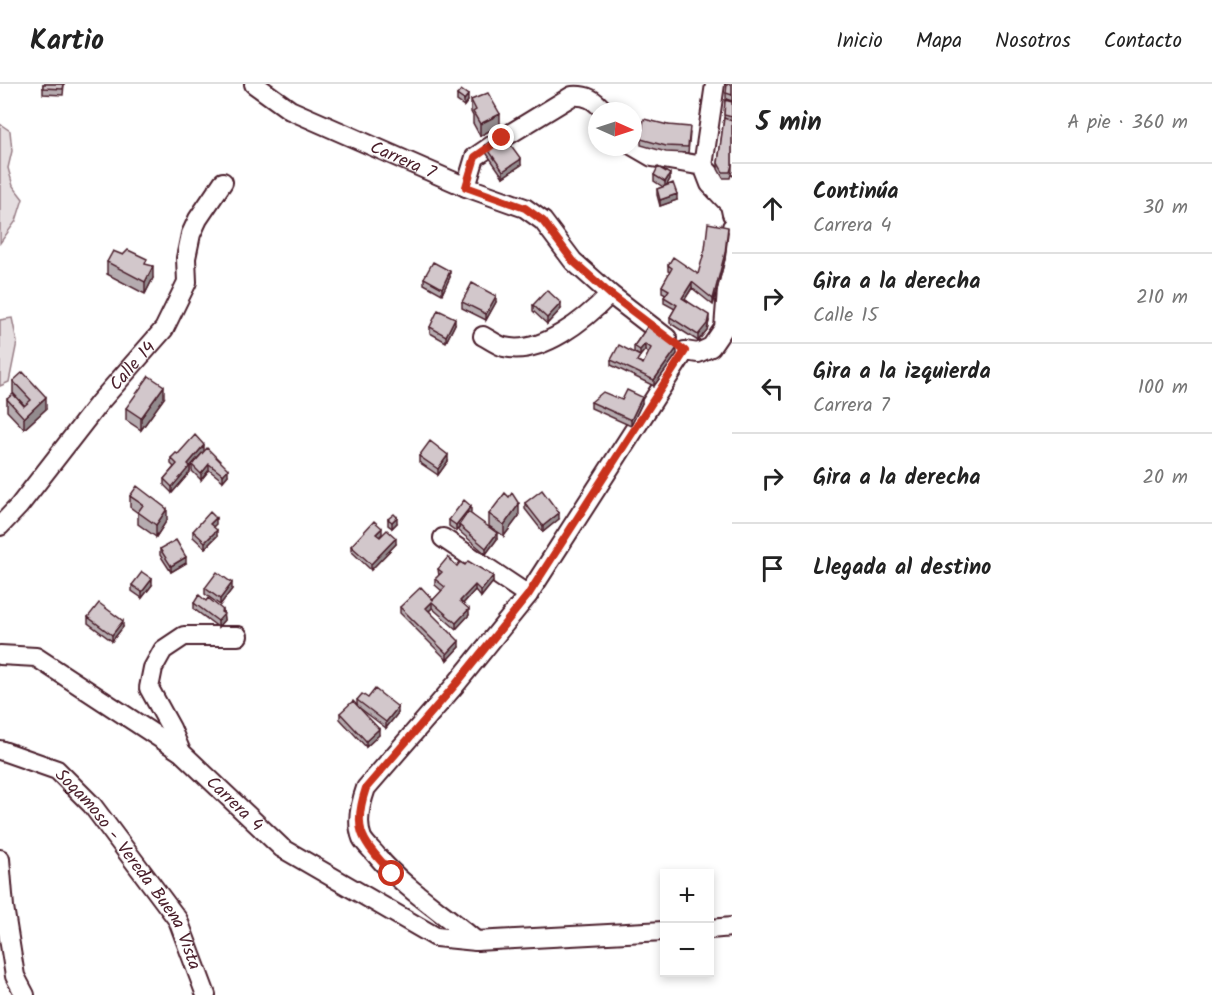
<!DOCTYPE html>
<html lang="es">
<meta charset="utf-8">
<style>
body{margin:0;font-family:Kalam,sans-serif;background:#f2f2f2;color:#222}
.controls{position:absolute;right:18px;bottom:18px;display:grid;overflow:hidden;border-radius:0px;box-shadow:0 3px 9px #0003}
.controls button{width:54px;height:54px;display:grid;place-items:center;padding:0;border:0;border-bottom:2px solid #e0e0e0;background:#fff;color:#222;font:30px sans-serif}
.compass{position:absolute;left:588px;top:18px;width:54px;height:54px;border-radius:50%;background:#fff;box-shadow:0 3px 9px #0003;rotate:93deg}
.stop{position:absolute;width:18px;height:18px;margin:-14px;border:4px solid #c8321e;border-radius:50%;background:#fff}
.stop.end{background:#c8321e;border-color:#fff;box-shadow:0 2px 6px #0008}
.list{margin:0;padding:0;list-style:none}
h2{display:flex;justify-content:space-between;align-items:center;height:78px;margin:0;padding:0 24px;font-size:26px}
h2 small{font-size:20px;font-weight:400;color:#767676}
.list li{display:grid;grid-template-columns:39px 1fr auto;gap:18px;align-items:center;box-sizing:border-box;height:90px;padding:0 24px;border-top:2px solid #e0e0e0}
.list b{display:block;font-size:22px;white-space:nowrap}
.list p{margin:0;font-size:20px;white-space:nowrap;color:#767676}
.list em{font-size:20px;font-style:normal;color:#767676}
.icon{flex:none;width:33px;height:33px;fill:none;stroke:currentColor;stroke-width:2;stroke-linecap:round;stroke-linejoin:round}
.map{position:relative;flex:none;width:732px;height:911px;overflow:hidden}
header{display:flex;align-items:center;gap:36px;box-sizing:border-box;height:84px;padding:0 30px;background:#fff;border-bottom:2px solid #e0e0e0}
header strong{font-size:28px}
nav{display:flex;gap:33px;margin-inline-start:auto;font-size:21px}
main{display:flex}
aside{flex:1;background:#fff}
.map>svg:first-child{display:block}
.green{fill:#e5dee0;stroke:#987e86;stroke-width:1.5}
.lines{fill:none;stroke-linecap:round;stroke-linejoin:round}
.street-casing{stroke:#4a1f2b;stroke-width:22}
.street{stroke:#fff;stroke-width:18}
.wall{fill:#b5abaf;stroke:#4a1f2b;stroke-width:1.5}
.shaded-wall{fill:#938b8e;stroke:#4a1f2b;stroke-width:1.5}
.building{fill:#d2c7cb;stroke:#4a1f2b;stroke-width:1.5}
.route{stroke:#c8321e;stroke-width:8}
.labels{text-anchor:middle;stroke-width:5;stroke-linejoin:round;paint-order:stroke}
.street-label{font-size:18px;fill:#4a1f2b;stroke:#fff}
</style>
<header>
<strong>Kartio</strong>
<nav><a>Inicio</a><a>Mapa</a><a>Nosotros</a><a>Contacto</a></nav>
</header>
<main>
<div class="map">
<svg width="732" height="911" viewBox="0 0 732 911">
<rect width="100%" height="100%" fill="#fff"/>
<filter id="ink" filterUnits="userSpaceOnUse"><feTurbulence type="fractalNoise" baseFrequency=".0167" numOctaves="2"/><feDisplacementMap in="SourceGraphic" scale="12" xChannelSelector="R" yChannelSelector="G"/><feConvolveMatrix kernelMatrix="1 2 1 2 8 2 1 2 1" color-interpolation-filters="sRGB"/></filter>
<g filter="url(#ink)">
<path class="green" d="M0 40 10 47 12 67 8 84 13 102 23 115 16 137 0 159Z
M12 234 17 258 9 298 0 302V236Z"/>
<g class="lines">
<defs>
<g id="street">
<path id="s1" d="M254 0 290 26 466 103 525 124 543 137 573 177 610 210 667 254"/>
<path d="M715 0 703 82 710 100 730 121 732 130"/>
<path d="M633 62 652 73 703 82 714 94 732 102"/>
<path d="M466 103 475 73 503 54 572 12C587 11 594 15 604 27"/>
<path d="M483 252C489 255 497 261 504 263 541 272 586 235 610 210"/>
<path id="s2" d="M0 442 19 422 99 319 164 245 187 198 186 174 191 150 198 135 223 98"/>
<path d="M443 454 528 511"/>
<path id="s3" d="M0 571 36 573 181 668 282 764 436 853 476 857 664 847"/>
<path id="s4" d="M0 666 57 686 92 721 178 836 206 911"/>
<path d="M181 668 171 644 149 604 153 584 163 566 184 552H238"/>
<path d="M0 775 4 823 15 892 25 911"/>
<path d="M710 845 732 843"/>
<path d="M476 857C443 828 407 807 377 772 373 767 365 760 362 754 356 739 361 718 366 704L456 600 528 511 685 267 698 269 711 263 724 244 732 143"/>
</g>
</defs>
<use href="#street" class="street-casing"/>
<use href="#street" class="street"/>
</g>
<path class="wall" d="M43 0H64L63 11 43 10Z
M732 0V17L726 15V9Z
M457 11 468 17 464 22 457 17Z
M471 16 500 41 480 52 473 39V32L471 28Z
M725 16 732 18V87L730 94H723L718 85V79L724 34Z
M668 41 690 49 688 69 666 68 641 61V55Z
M485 61 521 81 503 93 485 67Z
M654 91 670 95 666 102 677 116 660 122 657 111V105L663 103 654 97Z
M728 149 725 175 713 221 692 204 685 215 709 237 707 246 698 257 670 239V233L675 225 664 219V213L666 210 662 208V202L670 188 668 187V181L698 190Z
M107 178 147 181 153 194 145 210 107 190Z
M450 193 442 210 424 200V194Z
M462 218H496L486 236 462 224Z
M533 221 561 225 547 240 533 227Z
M650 239 677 270 654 302 611 281V276L640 278 643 280 649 269 645 266 640 272 634 268V262Z
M455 240 446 258 430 249V243Z
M13 297 46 325 24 345 7 327V315L25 322 13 309Z
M164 314 141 346 126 336V324Z
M622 316 642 319 631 342 591 324V318Z
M204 367 228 391 223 397 209 386 201 396 192 387V381L190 383V388L172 409 164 401V395L174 383 171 380V374L178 370Z
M419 372 448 377 438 391 419 378Z
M130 412 167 436 156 453 138 440V429L130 423Z
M525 419 559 435 543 448 525 425Z
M471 428 470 429 497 455 486 470 459 447V444L456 447 449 442V436Z
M489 430 519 432 504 452 489 442Z
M388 435 397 439 392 444 388 441Z
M216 440 213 442 217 452 205 464 193 453V447Z
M382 450 379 453 396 460 371 486 351 467V462Z
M160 465 186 479 171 488 160 471Z
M465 481 493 498 481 513 475 506 463 520 469 531 456 545 432 524 429 527 459 563 447 576 400 529V523L433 516 442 507 435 501V495L439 492 438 485Z
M132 501H152L142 514 132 507Z
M205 504 232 505 220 521 205 510Z
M194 519 223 529 224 536 218 543 194 525Z
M88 533 123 543 112 557 88 539Z
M368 614 398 629 386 644 357 622 379 651 366 663 340 635V629L357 622V616Z"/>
<path class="shaded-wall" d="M468 11V17L464 22V16Z
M500 30V41L480 52V40Z
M521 75V81L503 93V87Z
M670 90V95L665 104V98Z
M677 110V116L660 122V116Z
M728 143 725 175 713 221V215Z
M153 182V194L145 210V198Z
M450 187V193L442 210V204Z
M692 198V204L682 220V214Z
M496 212V218L486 236V230Z
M561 219V225L547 240V234Z
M709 231V237L707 246 698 257V251Z
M455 234V240L446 258V252Z
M645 260V266L640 272V266Z
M677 264V270L654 302V296Z
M164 302V314L141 346V334Z
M46 313V325L24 345V334Z
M642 313V319L631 342V336Z
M204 361V367L190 383V388L172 409V403L188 380Z
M448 371V377L438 391V385Z
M209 380V386L201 396V390Z
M228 385V391L223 397V391Z
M519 420V432L504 452V441Z
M471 422V428L460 442 459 441V444L456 447V441Z
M167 425V436L156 453V441Z
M559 429V435L543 448V442Z
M397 433V439L392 444V438Z
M216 434V440L210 446V440Z
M382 444V450L376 456V450Z
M217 446V452L205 464V458Z
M497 449V455L486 470V464Z
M396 454V460L371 486V480Z
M186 473V479L171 488V482Z
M493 492V498L481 513V507Z
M152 495V501L142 514V508Z
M232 499V505L220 521V515Z
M475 501V506L460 523V517Z
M432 518V524L426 530V524Z
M469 525V531L456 545V539Z
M223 526 224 536 218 543V537L221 528Z
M123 537V543L112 557V551Z
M459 557V563L447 576V570Z
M398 623V629L386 644V638Z
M379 645V651L366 663V657Z"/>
<path class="building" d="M43 0H64L63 5 43 4Z
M727 0H732V11L726 9Z
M461 6 468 11 464 16 457 11Z
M488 9 500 30 480 40 473 28 476 26 471 16Z
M725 16 732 18V33L724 31Z
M724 34 732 37V81L730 88H723L718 79Z
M644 35 668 41 690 43 688 63 666 62 641 55Z
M502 49 521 75 503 87 485 61Z
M658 83 670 90 665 98 654 91Z
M673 99 677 110 660 116 657 105Z
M708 139 728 143 725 169 713 215 692 198 682 214 709 231 707 240 698 251 670 233 677 221 664 213 669 206 662 202 672 184 668 181 673 173 698 190 705 165Z
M128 166 147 175 145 180 153 182 145 198 107 178 113 167 123 171Z
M433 178 450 187 442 204 424 194Z
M472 199 496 212 486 230 462 218Z
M547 206 561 219 547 234 533 221Z
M438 226 455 234 446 252 430 243Z
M650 239 675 259 677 264 654 296 611 276 619 261 640 272 637 277 643 280 651 264 645 260 640 266 634 262Z
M23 288 46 313 24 334 7 315 13 310 24 322 31 316 13 297Z
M149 292 164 302 141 334 126 324Z
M627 306 642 313 631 336 591 318 603 308 622 316Z
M195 351 204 361 188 380 190 382 172 403 164 395 177 380 171 374 176 369 178 370Z
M430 357 448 371 438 385 419 372Z
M207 364 228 385 223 391 209 380 201 390 192 381Z
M137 402 167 425 156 441 138 428 143 421 130 412Z
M542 406 559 429 543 442 525 419Z
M505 409 509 413 512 409 519 420 504 441 489 430Z
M464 416 471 422 456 441 449 436Z
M210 428 216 434 210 440 217 446 205 458 193 447Z
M468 428 497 449 486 464 459 441Z
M394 430 397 433 392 438 388 435Z
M374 437 382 444 376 450 380 453 387 446 396 454 371 480 351 462Z
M176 456 186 473 171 482 160 465Z
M448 473 457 482 460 478 465 481 468 477 493 492 481 507 475 501 460 517 469 525 456 539 432 518 426 524 459 557 447 570 400 523 421 503 433 516 445 503 435 495 442 488 438 485Z
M142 488 152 495 142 508 132 501Z
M217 488 232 499 220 515 205 504Z
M199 511 206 517 208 514 223 526 221 528 224 530 218 537 194 519Z
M99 519 123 537 112 551 88 533Z
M375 605 398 623 386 638 357 616 362 610 368 614Z
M353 617 379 645 366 657 340 629Z"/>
</g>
<g class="lines" filter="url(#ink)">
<path class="route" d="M392 790C364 757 351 749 366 704L456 600 528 511 685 267 610 210 573 177 543 137 525 124 466 103 475 73 502 54"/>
</g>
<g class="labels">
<g class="street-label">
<text dy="6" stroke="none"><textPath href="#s1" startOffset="168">Carrera 7</textPath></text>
<text dy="6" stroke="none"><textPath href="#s2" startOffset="208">Calle 14</textPath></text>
<text dy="6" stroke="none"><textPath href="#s3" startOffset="284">Carrera 4</textPath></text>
<text dy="6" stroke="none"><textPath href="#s4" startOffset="184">Sogamoso - Vereda Buena Vista</textPath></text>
</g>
</g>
</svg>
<div class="controls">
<button>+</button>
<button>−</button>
</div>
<svg class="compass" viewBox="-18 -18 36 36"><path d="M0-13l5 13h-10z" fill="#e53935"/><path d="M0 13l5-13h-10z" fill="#767676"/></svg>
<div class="stop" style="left:392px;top:790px"></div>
<div class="stop end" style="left:502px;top:54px"></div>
</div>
<aside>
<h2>5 min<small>A pie · 360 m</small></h2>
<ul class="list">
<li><svg class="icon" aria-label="ahead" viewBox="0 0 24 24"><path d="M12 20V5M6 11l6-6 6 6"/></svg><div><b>Continúa</b><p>Carrera 4</p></div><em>30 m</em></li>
<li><svg class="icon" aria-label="right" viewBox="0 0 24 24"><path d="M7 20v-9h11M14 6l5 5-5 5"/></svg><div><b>Gira a la derecha</b><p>Calle 15</p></div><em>210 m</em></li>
<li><svg class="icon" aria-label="left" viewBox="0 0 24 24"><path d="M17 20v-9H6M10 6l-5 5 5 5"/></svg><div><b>Gira a la izquierda</b><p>Carrera 7</p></div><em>100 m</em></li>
<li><svg class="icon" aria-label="right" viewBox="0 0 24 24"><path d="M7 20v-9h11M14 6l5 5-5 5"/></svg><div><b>Gira a la derecha</b></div><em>20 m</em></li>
<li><svg class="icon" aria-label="arrive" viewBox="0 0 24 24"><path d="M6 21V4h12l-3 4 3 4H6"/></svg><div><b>Llegada al destino</b></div></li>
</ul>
</aside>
</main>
